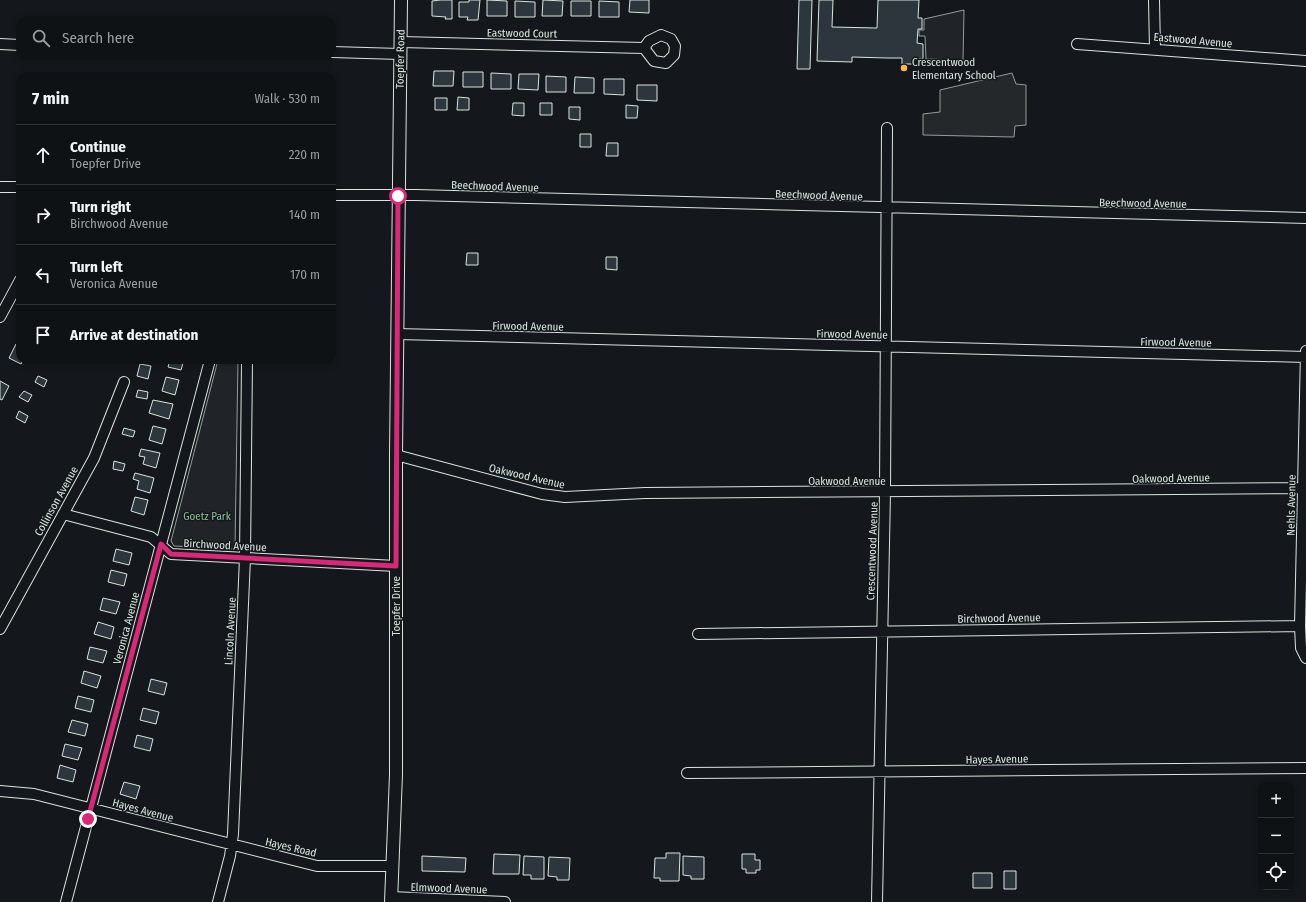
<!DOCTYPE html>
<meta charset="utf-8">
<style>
body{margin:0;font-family:"Fira Sans Condensed",sans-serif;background:#1d2022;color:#f1f3f6}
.controls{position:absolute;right:12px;bottom:12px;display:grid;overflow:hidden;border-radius:8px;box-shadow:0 2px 6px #0003}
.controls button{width:36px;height:36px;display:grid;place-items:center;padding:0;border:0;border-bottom:1px solid #2f3234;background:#0f1215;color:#f1f3f6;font:20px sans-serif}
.stop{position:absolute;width:12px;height:12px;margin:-9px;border:3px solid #db2777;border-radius:50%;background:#fff}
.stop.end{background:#db2777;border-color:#fff;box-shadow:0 1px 4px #0008}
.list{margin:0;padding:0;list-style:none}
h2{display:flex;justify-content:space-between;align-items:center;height:52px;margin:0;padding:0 16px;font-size:17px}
h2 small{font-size:13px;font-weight:400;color:#9b9ea0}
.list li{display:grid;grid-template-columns:26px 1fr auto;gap:12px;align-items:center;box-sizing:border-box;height:60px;padding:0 16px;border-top:1px solid #2f3234}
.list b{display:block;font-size:15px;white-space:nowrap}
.list p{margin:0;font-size:13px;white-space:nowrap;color:#9b9ea0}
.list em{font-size:13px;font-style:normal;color:#9b9ea0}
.icon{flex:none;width:22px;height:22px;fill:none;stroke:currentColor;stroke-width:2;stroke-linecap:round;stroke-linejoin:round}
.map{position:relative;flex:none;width:1306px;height:902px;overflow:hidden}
.search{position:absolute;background:#0f1215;box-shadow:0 2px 6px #0003;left:16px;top:16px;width:320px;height:44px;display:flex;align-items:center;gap:10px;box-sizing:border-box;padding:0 14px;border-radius:12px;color:#9b9ea0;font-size:15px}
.panel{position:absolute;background:#0f1215;box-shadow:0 2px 6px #0003;left:16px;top:72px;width:320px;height:292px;border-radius:12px}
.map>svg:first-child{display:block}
.green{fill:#202428;stroke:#939e99}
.parking{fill:#24282b;stroke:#939e99}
.building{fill:#2c363c;stroke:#d8e6dc}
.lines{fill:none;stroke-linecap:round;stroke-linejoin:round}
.minor-casing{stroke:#d8e6dc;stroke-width:12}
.tertiary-casing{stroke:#d8e6dc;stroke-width:14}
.minor{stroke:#14181c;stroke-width:10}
.tertiary{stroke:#14181c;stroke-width:12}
.route{stroke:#db2777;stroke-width:5}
.poi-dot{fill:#ffb74d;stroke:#14181c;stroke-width:1.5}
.labels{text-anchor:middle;stroke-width:3;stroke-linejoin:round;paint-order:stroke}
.street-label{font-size:11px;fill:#d8e6dc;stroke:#14181c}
.poi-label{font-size:11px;fill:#d8e6dc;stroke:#14181c;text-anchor:start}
.park-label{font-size:11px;fill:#8ac095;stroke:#14181c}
</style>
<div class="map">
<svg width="1306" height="902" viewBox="0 0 1306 902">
<rect width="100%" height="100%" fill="#14181c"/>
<path class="green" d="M964 10 963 60 926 59 925 36H919V30H924V19Z
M218 360H238L235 547 232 549 174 546 171 541Z"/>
<path class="parking" d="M1012 73 1016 84 1026 85V125L1015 126 1014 137 923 135V114L940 112V90Z"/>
<path class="building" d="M440 0H452V19H445L446 17 432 16V1Z
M469 0H480L478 20H467L468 17H459V2H469Z
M487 0 507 1V16H487Z
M543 0 563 1 562 16H542Z
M630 0H649V13L629 12Z
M799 0H812L810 69H797Z
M819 0H833L832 27 877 28 878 0H919L918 18H922V29H918L917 43 923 44V59H913V64H902V58H887L852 57V62L817 61Z
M515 1 535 2V17H515Z
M571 1H591V16H571Z
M599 1 619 2V17H599Z
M434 71H454L453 86H433Z
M463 72H483V87H463Z
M491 73 511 74V89H491Z
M519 74H539L538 90 518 89Z
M546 76 566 77V92H546Z
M575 77 594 78V93H574Z
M604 79H624V95L604 94Z
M637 85H657V101L637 100Z
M458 97 469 98V110H457Z
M435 98H447V110H435Z
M513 103H524V116L512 115Z
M540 103H552V115H540Z
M626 105 638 106 637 118H626Z
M569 107H580V120L569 119Z
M580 134H591V147H580Z
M607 143H618V156H606Z
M467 253H478V265H466Z
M606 257H617V270L606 269Z
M16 344 20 346V360H23L21 364 9 358Z
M170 360H184L181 370 168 367Z
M140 364 151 366 148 379 137 376Z
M38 376 47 380 44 387 35 382Z
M166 377 179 380 175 395 162 391Z
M0 381 9 386 2 400 0 399Z
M138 390 148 392 147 399 136 397Z
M24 391 32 395 28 402 19 397Z
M153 400 173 404 169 419 149 413Z
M19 411 28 416 25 423 16 418Z
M153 426 166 429 162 444 149 440Z
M124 428 135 431 133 437 122 434Z
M141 449 160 453 156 468 143 464 145 457 139 456Z
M114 461 125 464 123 471 113 469Z
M135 473 154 478 150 493 137 489 139 481 133 479Z
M135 497 148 500 144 515 131 511Z
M116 549 132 553 129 565 113 561Z
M111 570 127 574 124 586 108 582Z
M103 598 120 602 116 614 100 610Z
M98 622 114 627 111 639 94 634Z
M90 647 107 651 103 663 87 659Z
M84 671 101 676 97 688 81 683Z
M151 679 167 683 164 695 148 691Z
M78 696 94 700 91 712 75 708Z
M143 708 159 712 156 724 140 720Z
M72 720 88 724 85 736 68 732Z
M137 735 153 739 150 751 134 747Z
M65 744 82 748 78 760 62 756Z
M60 765 76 770 73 782 57 778Z
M124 782 140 786 136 799 120 794Z
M666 853H680L679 881H660V878H654L655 858H666Z
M494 854 520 855 519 874H493Z
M742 854H755V860H760V870H756V873H746V869H742Z
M422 856 466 858 465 872 422 871Z
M524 856 544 857V879H531V875H523Z
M683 856 704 857V879H691V876L683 875Z
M549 857 570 858 569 880H557V877L548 876Z
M1004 871H1016V889H1004Z
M973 873H992V888H973Z"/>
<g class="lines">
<defs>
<path id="minor" d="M1154 0 1155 49
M661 35 671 39 675 46 674 55 666 63 654 61 644 48 649 41Z
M401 42 644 48
M0 44 20 45
M1077 44 1306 61
M332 52 400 54
M0 187H20
M332 195H416L1306 218
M0 317 20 280
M397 334 1306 357
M1306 351 1300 626 1301 648 1306 658
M396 455 542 494 565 497 645 493 1304 488
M63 514 151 537 171 554 396 566
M0 629 94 458 124 382
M698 634 1300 626
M687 773 1306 768
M0 791 34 794 317 866H393
M391 897 505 902
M66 902 210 360
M218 902 230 856 233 834 245 558 247 360
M877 902 885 492 887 128"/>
<path id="tertiary" d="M391 902 396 774V455L401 0"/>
</defs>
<use href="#minor" class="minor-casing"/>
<use href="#tertiary" class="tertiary-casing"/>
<use href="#minor" class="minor"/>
<use href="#tertiary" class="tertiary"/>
</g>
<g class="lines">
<path class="route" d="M88 819 161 544 171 554 396 566 398 196"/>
</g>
<circle class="poi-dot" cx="904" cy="68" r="4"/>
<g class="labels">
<g class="street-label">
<text transform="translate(522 33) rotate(1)" y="4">Eastwood Court</text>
<text transform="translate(1193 40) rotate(5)" y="4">Eastwood Avenue</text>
<text transform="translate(400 59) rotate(-89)" y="4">Toepfer Road</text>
<text transform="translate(495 186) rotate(2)" y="4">Beechwood Avenue</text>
<text transform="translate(819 195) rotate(2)" y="4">Beechwood Avenue</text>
<text transform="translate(1143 203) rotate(1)" y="4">Beechwood Avenue</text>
<text transform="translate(528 326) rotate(1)" y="4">Firwood Avenue</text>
<text transform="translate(852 334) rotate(1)" y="4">Firwood Avenue</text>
<text transform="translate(1176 342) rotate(1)" y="4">Firwood Avenue</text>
<text transform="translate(527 476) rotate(13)" y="4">Oakwood Avenue</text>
<text transform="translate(1171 478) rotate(-1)" y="4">Oakwood Avenue</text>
<text x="847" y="485">Oakwood Avenue</text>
<text transform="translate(56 501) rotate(-61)" y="4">Collinson Avenue</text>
<text transform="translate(1291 505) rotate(-89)" y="4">Nehls Avenue</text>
<text transform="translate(225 545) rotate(3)" y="4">Birchwood Avenue</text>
<text transform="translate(872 551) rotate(-88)" y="4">Crescentwood Avenue</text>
<text transform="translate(396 606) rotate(-90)" y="4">Toepfer Drive</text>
<text transform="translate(999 618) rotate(-1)" y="4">Birchwood Avenue</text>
<text transform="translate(126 628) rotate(-75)" y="4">Veronica Avenue</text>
<text transform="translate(230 631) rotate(-87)" y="4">Lincoln Avenue</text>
<text transform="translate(997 759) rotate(-1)" y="4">Hayes Avenue</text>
<text transform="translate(143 810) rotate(15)" y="4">Hayes Avenue</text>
<text transform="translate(291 847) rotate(13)" y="4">Hayes Road</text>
<text transform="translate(449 888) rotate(2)" y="4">Elmwood Avenue</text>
</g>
<g class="poi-label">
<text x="912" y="66">Crescentwood<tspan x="912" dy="13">Elementary School</tspan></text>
</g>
<g class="park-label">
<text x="207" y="520">Goetz Park</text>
</g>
</g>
</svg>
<div class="controls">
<button>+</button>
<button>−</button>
<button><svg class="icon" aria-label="locate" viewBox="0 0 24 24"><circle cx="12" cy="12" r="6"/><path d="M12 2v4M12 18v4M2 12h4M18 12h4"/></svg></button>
</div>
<div class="stop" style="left:398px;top:196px"></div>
<div class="stop end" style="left:88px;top:819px"></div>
<div class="search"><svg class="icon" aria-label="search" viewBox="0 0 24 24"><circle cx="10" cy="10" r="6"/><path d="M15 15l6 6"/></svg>Search here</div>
<section class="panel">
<h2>7 min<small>Walk · 530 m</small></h2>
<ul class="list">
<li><svg class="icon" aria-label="ahead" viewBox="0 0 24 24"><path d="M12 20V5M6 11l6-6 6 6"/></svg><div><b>Continue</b><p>Toepfer Drive</p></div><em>220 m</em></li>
<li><svg class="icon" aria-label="right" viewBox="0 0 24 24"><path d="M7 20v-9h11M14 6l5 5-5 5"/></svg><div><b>Turn right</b><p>Birchwood Avenue</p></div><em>140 m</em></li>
<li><svg class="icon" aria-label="left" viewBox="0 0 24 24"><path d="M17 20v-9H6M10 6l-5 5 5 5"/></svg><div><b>Turn left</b><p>Veronica Avenue</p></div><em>170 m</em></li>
<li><svg class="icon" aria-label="arrive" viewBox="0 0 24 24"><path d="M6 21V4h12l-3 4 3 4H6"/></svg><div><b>Arrive at destination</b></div></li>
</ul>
</section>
</div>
